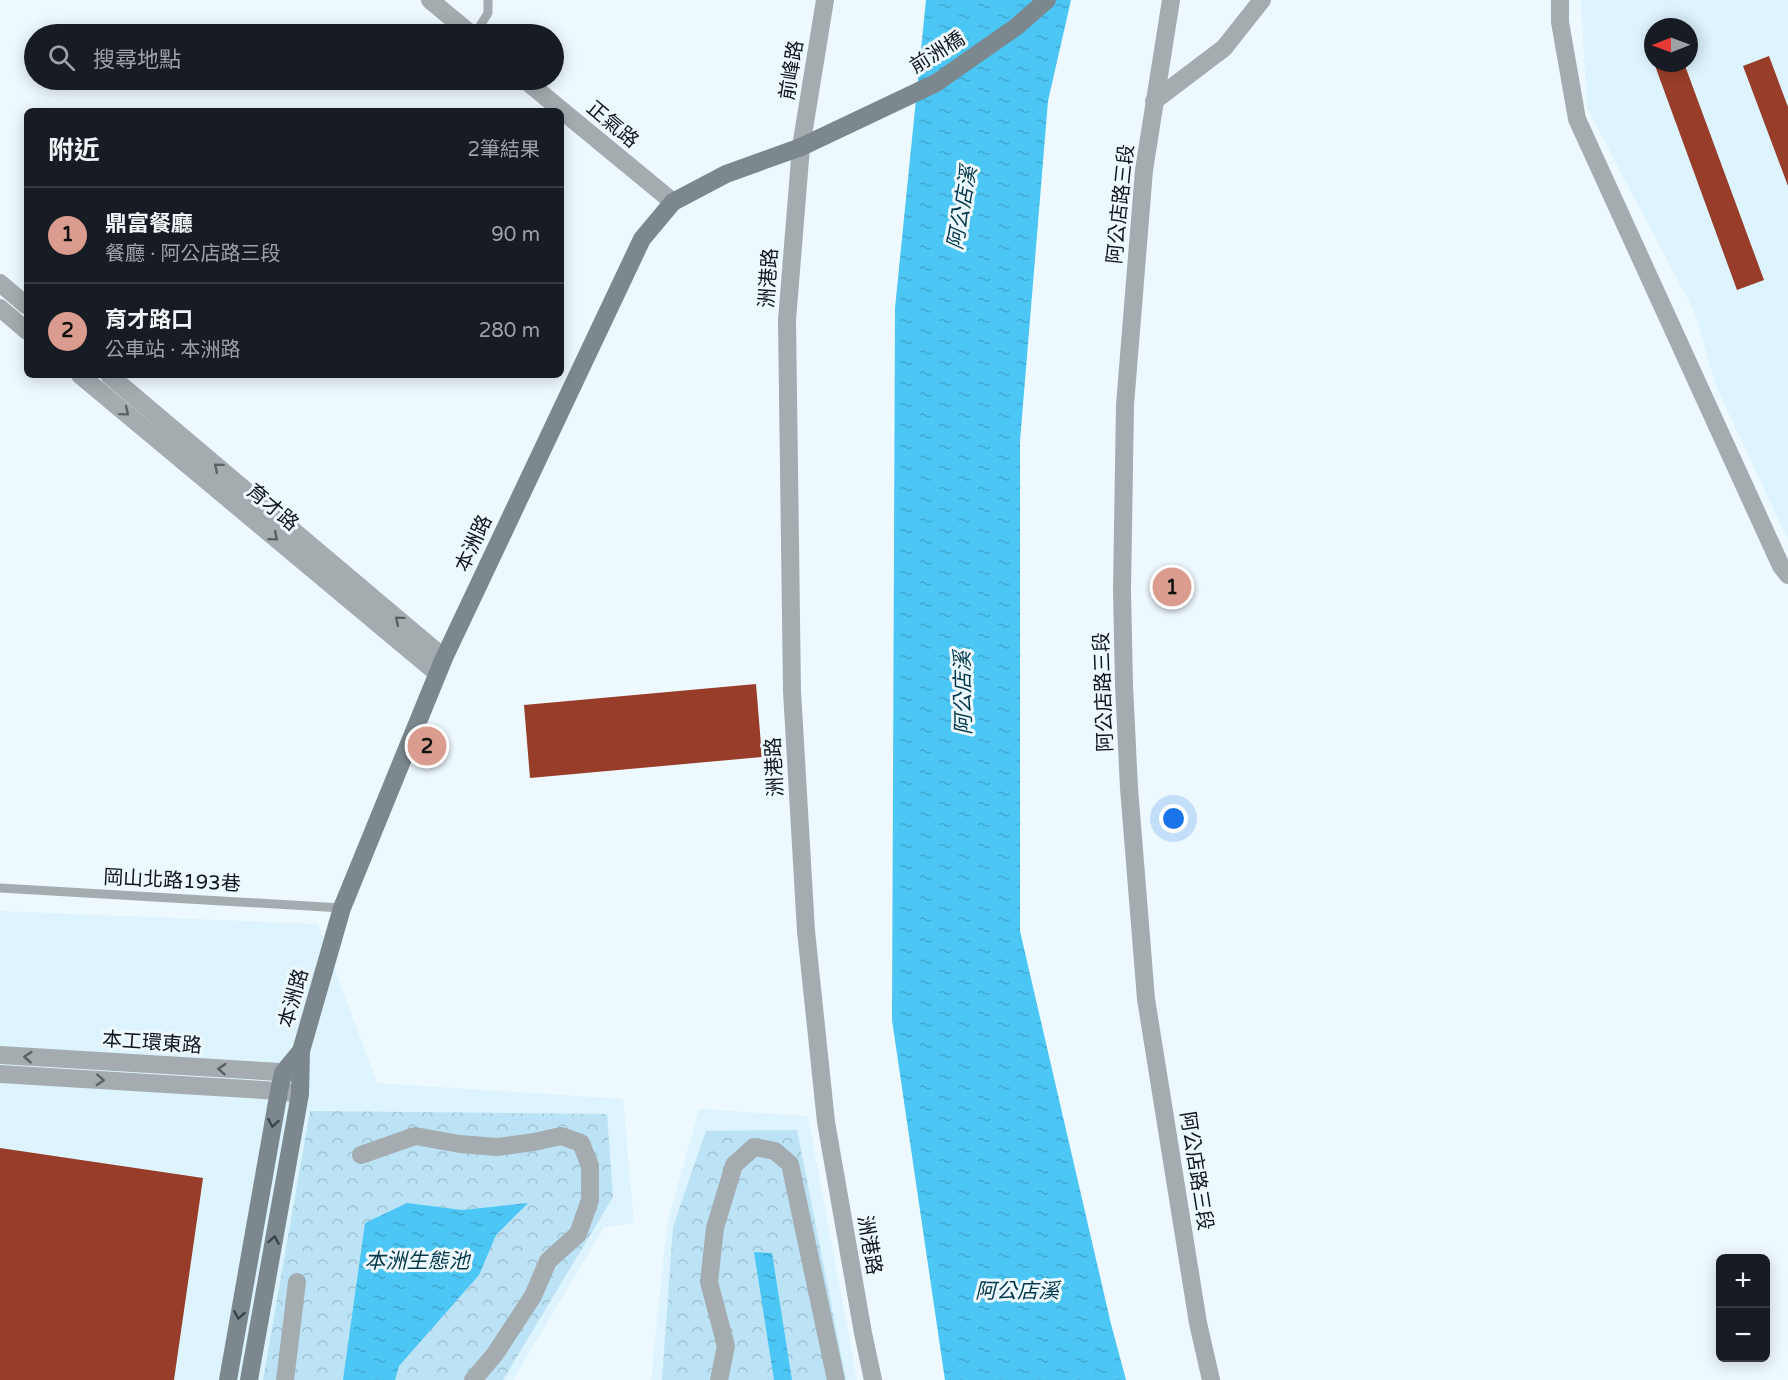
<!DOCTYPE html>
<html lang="zh-TW">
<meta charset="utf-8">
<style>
body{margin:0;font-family:"Varela Round","Noto Sans TC",sans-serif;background:#20242c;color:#f1f3f6}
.controls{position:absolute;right:18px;bottom:18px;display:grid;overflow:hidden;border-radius:9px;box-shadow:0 3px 15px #0003}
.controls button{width:54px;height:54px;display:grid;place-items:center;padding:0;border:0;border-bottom:2px solid #363941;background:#171b24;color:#f1f3f6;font:30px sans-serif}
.compass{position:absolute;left:1644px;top:18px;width:54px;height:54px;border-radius:50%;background:#171b24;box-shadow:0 3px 15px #0003;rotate:269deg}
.you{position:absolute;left:1174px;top:819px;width:21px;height:21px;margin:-15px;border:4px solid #fff;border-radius:50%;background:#1a73e8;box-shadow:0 0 0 9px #1a73e833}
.badge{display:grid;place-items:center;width:39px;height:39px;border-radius:50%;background:#d99c8e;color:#111;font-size:20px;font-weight:700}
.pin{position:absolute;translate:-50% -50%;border:3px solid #fff;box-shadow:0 2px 6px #0006}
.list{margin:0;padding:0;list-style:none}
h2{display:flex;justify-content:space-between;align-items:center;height:78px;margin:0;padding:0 24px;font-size:26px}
h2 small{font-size:20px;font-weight:400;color:#9ea1a6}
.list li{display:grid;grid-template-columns:39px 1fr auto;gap:18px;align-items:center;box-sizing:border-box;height:96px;padding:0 24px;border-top:2px solid #363941}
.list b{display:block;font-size:22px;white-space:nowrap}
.list p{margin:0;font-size:20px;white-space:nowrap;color:#9ea1a6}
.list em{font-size:20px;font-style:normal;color:#9ea1a6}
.icon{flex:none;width:33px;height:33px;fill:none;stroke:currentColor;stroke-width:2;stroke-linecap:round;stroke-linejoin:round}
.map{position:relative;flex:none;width:1788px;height:1380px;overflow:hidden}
.search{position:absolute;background:#171b24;box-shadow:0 3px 15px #0003;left:24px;top:24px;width:540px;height:66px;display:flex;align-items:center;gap:15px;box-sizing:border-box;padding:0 21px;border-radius:33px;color:#9ea1a6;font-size:22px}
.panel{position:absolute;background:#171b24;box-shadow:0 3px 15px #0003;left:24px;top:108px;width:540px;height:270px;border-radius:9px}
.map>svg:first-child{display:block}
.built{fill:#ddf3fe;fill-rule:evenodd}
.park{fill:url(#park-crowns)}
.water{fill:url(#water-ripples)}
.building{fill:#973d29}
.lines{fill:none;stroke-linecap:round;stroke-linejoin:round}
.lane{stroke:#a4acb0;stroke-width:9}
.street{stroke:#a4acb0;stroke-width:18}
.secondary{stroke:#7c888e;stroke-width:18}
.oneway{stroke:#5a6164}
.oneway2{stroke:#3b4448}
.labels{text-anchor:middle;stroke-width:6;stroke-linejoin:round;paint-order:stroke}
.street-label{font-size:20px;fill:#0f1619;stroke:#edf9fe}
.water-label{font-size:21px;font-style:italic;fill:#003649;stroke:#edf9fe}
</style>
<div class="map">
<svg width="1788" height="1380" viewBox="0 0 1788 1380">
<defs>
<pattern id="park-crowns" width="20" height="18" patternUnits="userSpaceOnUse" patternTransform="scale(1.5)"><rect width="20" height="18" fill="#bce3f5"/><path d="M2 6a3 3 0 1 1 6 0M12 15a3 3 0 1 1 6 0" fill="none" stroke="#a0c2d1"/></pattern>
<pattern id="water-ripples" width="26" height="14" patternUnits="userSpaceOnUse" patternTransform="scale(1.5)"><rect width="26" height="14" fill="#4cc6f5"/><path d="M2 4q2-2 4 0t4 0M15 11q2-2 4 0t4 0" fill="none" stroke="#41a9d1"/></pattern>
</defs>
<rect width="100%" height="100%" fill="#edf9fe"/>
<path class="built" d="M1581 0H1788V540L1716 386 1694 311 1587 108ZM1653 27H1689V63H1653Z
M0 911 318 924 377 1083 623 1099 634 1223 604 1227 513 1380H0Z
M699 1109 808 1116 857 1380H651L667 1224Z"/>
<path class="park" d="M310 1111 607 1114 613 1197 503 1380H263Z
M797 1130 846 1380H662L673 1227 706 1131Z"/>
<path class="water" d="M926 0H1071L1048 101 1020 441V931L1111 1324 1126 1380H945L892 1020 895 308Z
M407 1203 462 1210 528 1203 496 1235 479 1275 399 1366 395 1380H343L365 1223Z
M754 1252 772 1253 792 1380H774Z"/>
<path class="building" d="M1769 56 1788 107V186L1743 66Z
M1654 63H1684L1764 280 1737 290Z
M756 684 762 757 530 778 524 705Z
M0 1148 203 1178 174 1380H0Z"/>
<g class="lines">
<path class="lane" d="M475 34 488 13V0
M0 888 342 908"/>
<path class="street" d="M430 0 471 34
M825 0 801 147 787 320 792 691 806 931 826 1122 863 1333 873 1380
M1171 0 1144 170 1125 405 1122 590 1124 685 1129 788 1146 999 1198 1323 1211 1380
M1560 0V22L1577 119 1781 566 1788 575
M525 80 673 202
M1154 101 1224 48 1262 0
M0 283 27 306
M0 308 27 331
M80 375 437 673
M109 375 444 658
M0 1055 297 1073
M0 1074 279 1091 300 1094
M361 1155 415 1136 460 1144 497 1147 534 1142 561 1136 581 1143 590 1166V1200L578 1234 548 1261 533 1296 495 1354 473 1380
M285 1380 297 1282
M719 1380 726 1346 709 1282 715 1228 734 1165 754 1147 775 1151 790 1164 836 1380"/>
<path class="secondary" d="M228 1380 279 1091 283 1073 301 1051
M249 1380 300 1094 301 1051 342 908 444 658 642 239 673 202 726 174 801 147 936 83 1016 27 1047 0"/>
</g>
<defs><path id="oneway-chevron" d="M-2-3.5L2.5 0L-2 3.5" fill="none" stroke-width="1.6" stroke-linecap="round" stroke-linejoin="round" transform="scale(1.5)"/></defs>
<g class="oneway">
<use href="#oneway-chevron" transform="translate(125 412) rotate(40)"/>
<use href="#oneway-chevron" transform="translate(218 467) rotate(-140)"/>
<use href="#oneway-chevron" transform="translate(274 537) rotate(40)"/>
<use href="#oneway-chevron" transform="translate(399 620) rotate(-140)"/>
<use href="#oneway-chevron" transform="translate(28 1057) rotate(-176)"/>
<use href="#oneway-chevron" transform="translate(222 1069) rotate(-176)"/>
<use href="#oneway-chevron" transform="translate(100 1080) rotate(3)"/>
</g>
<g class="oneway2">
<use href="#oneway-chevron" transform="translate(273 1123) rotate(100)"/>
<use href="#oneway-chevron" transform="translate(274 1240) rotate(-80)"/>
<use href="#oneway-chevron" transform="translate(239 1315) rotate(100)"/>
</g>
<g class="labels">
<g class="street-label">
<text transform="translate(937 52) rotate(-32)" y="7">前洲橋</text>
<text transform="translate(791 70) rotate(-81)" y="7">前峰路</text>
<text transform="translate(613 124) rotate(40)" y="7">正氣路</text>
<text transform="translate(1120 204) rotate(-84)" y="7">阿公店路三段</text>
<text transform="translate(768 278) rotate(-86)" y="7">洲港路</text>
<text transform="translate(273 507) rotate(40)" y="7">育才路</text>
<text transform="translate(473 543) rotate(-65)" y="7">本洲路</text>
<text transform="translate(1103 692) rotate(-92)" y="7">阿公店路三段</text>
<text transform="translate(774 767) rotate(-93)" y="7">洲港路</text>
<text transform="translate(172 880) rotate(3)" y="7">岡山北路193巷</text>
<text transform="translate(293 998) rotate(-74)" y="7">本洲路</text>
<text transform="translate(152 1042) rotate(4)" y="7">本工環東路</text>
<text transform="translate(1197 1171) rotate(81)" y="7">阿公店路三段</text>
<text transform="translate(870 1245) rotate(80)" y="7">洲港路</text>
</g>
<g class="water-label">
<text transform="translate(962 208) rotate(-80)" y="7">阿公店溪</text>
<text transform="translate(963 693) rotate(-91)" y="7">阿公店溪</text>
<text x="417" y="1268">本洲生態池</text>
<text x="1017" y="1298">阿公店溪</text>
</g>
</g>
</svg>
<div class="controls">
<button>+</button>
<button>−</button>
</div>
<svg class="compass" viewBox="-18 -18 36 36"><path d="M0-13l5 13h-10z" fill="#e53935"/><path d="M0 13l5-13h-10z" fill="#9ea1a6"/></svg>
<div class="you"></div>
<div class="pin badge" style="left:1172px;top:587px">1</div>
<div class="pin badge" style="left:427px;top:746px">2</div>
<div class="search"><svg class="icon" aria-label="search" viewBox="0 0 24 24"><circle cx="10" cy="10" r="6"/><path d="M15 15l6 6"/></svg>搜尋地點</div>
<section class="panel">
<h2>附近<small>2筆結果</small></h2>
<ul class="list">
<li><span class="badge">1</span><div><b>鼎富餐廳</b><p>餐廳 · 阿公店路三段</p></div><em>90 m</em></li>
<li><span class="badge">2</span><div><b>育才路口</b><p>公車站 · 本洲路</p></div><em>280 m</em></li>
</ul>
</section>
</div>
